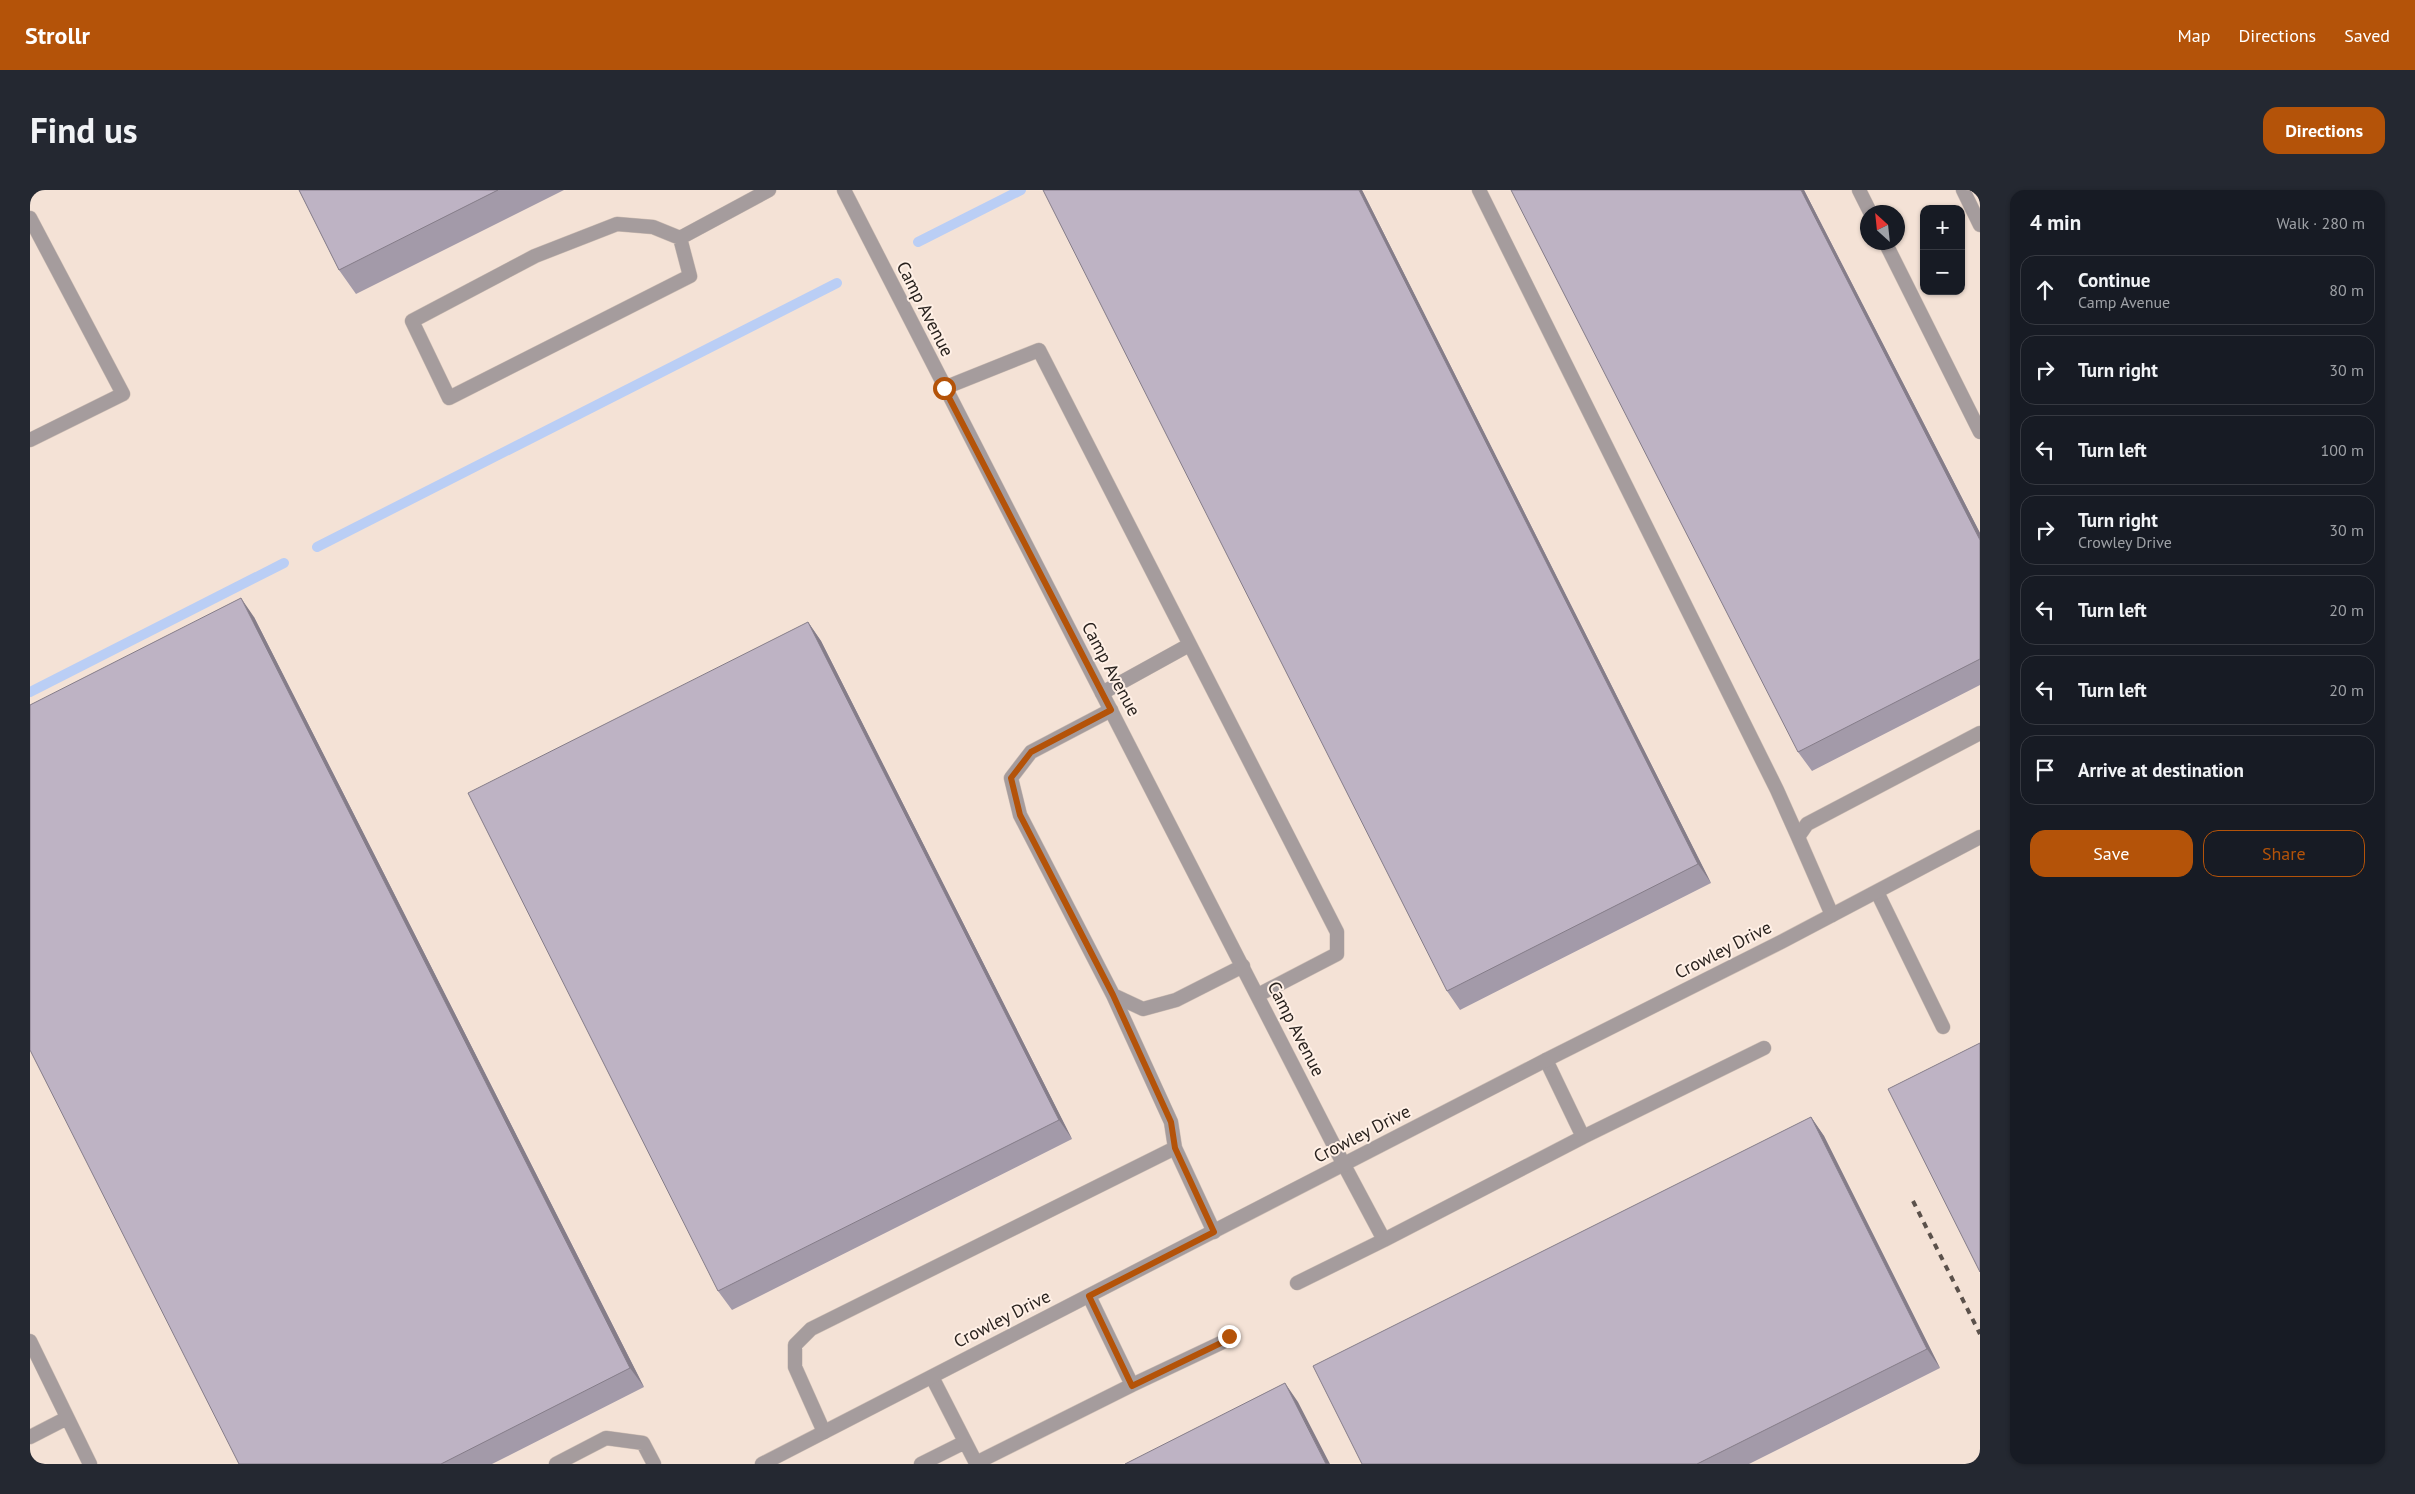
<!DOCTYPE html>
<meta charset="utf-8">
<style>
body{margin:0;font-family:"PT Sans",sans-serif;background:#242831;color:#f1f3f6}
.controls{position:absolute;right:15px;top:15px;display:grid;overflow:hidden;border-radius:10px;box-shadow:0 1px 4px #0004}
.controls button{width:45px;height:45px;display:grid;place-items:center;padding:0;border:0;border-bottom:1px solid #363941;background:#171b24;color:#f1f3f6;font:25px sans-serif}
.compass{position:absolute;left:1830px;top:15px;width:45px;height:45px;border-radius:50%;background:#171b24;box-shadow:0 1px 4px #0004;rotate:333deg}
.stop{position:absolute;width:15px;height:15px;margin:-11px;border:4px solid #b45309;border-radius:50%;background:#fff}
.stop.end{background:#b45309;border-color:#fff;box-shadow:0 1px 5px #0008}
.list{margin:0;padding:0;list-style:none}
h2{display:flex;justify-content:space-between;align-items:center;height:65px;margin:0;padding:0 20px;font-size:21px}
h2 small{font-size:16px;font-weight:400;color:#9ea1a6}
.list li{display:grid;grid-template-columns:32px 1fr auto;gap:15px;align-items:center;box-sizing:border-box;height:70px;margin:0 10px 10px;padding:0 10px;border:1px solid #363941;border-radius:15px}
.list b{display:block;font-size:19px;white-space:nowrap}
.list p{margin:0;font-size:16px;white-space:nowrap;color:#9ea1a6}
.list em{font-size:16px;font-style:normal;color:#9ea1a6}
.actions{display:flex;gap:10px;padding:15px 20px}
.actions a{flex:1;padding:11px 0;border:1px solid #b45309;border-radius:15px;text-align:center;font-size:18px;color:#b45309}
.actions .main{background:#b45309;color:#fff}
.icon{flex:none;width:28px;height:28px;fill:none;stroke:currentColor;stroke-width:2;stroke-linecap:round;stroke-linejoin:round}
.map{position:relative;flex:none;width:1950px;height:1274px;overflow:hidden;border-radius:15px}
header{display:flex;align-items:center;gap:30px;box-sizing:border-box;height:70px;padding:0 25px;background:#b45309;color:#fff}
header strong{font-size:24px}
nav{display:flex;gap:28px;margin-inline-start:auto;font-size:18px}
.intro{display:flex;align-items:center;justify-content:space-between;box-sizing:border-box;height:120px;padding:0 30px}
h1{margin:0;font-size:35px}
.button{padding:12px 22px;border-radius:15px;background:#b45309;color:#fff;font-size:18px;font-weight:700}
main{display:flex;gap:30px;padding:0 30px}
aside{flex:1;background:#171b24;border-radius:15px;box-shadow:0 1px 4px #0004}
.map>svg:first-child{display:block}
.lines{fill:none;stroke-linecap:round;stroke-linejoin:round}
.stream{stroke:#bacef5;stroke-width:10}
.service-casing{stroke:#cfbfb5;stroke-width:15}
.minor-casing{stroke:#cfbfb5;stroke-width:15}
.service{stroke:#a59c9d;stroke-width:14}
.minor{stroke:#a59c9d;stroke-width:14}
.rail{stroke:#5b514b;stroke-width:4;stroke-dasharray:6 6;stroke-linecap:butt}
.wall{fill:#a39aa9}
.shaded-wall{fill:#857d89}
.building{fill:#beb3c4;stroke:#857d89}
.route{stroke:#b45309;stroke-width:6}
.labels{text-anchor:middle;stroke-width:4;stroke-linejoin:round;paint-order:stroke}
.street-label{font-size:18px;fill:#29221e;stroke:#fff0e6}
</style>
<header>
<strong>Strollr</strong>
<nav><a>Map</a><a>Directions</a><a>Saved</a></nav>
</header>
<div class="intro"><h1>Find us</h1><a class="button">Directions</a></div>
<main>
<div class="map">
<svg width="1950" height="1274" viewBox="0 0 1950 1274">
<rect width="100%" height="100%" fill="#f4e2d6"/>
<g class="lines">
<path class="stream" d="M888 52 991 0
M287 357 807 93
M0 502 254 373"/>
<defs>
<path id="service" d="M1449 0 1747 600 1768 647
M1829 0 1840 22
M0 28 93 204 0 250
M650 48 660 86 419 208 382 131 505 66 587 34 623 37 650 48 739 0
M1855 52 1950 242
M914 198 1009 160 1307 742V764L1228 805
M1072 503 1159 455
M1081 520 1001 562 981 588 990 625 1083 805 1113 819 1146 810 1213 776
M1847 702 1913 837
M1802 725 1768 647 1777 634 1950 543
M1083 805 1141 932 1145 958 1184 1042
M1553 947 1734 858
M1314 975 1354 1050 1553 947 1516 870
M1267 1093 1354 1050
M0 1151 60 1274
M902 1187 946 1273 1102 1195 1059 1106
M1102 1195 1195 1151 1199 1146
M794 1242 765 1177V1155L781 1139 1145 958
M0 1247 37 1228
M526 1274 576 1248 613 1253 624 1274
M891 1274 935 1252"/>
<path id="minor" d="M814 0C979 326 1149 649 1314 975
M1933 0 1950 35
M732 1274 1516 870 1751 752 1950 647"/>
</defs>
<use href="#service" class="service-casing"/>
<use href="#minor" class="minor-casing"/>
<use href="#service" class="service"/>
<use href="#minor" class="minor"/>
<path class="rail" d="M1883 1011 1950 1144"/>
</g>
<path class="wall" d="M269 0H534L326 104 309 80Z
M1332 0 1681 693 1430 820 1417 801Z
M1774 0 1950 343V495L1782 581 1768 562Z
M224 427 614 1197 462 1274H209Z
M778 432 791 451 1042 949 702 1120 688 1101Z
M1781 927 1794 946 1910 1178 1719 1274H1332Z"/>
<path class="shaded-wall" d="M1329 0H1332L1681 693 1668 674Z
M1771 0H1774L1950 343V350Z
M211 408 224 427 614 1197 600 1178Z
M778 432 791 451 1042 949 1029 930Z
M1781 927 1794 946 1910 1178 1897 1159Z
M1255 1193 1268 1212 1300 1274H1296Z"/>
<path class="building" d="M269 0H468L309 80Z
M1013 0H1329L1668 674 1417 801Z
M1481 0H1771L1950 350V469L1768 562Z
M211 408 600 1178 411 1274H209L0 860V515Z
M778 432 1029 930 688 1101 438 603Z
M1950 853V1082L1858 899Z
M1781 927 1897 1159 1667 1274H1332L1283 1176Z
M1255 1193 1296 1274H1095Z"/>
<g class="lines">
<path class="route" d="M914 198 1081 520 1001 562 981 588 990 625 1083 805 1141 932 1145 958 1184 1042 1059 1106 1102 1196 1195 1151 1199 1146"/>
</g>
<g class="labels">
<g class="street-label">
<text transform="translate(895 119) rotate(63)" y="6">Camp Avenue</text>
<text transform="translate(1081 479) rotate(62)" y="6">Camp Avenue</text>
<text transform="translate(1693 760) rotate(-27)" y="6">Crowley Drive</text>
<text transform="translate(1266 839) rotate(63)" y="6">Camp Avenue</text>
<text transform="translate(1332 944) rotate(-27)" y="6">Crowley Drive</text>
<text transform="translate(972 1129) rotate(-27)" y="6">Crowley Drive</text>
</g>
</g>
</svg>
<div class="controls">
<button>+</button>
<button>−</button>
</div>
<svg class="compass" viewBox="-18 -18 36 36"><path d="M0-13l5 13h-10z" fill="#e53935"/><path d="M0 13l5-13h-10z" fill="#9ea1a6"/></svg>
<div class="stop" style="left:914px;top:198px"></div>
<div class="stop end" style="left:1199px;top:1146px"></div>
</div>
<aside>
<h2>4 min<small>Walk · 280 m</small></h2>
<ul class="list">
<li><svg class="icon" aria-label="ahead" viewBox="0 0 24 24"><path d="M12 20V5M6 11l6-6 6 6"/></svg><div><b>Continue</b><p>Camp Avenue</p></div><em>80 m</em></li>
<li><svg class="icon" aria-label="right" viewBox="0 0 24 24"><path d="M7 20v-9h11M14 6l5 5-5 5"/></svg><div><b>Turn right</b></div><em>30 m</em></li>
<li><svg class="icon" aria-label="left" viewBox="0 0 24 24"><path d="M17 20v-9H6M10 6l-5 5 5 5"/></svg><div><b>Turn left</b></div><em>100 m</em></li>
<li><svg class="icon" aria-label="right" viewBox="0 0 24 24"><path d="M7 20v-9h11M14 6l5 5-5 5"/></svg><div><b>Turn right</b><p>Crowley Drive</p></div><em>30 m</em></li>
<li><svg class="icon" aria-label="left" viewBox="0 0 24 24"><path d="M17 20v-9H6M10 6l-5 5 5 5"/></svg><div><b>Turn left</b></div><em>20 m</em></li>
<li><svg class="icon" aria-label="left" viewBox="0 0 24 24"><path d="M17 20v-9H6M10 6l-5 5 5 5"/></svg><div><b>Turn left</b></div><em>20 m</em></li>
<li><svg class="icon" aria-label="arrive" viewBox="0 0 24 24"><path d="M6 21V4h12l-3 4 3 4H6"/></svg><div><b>Arrive at destination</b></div></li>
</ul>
<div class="actions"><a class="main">Save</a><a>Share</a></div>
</aside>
</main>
